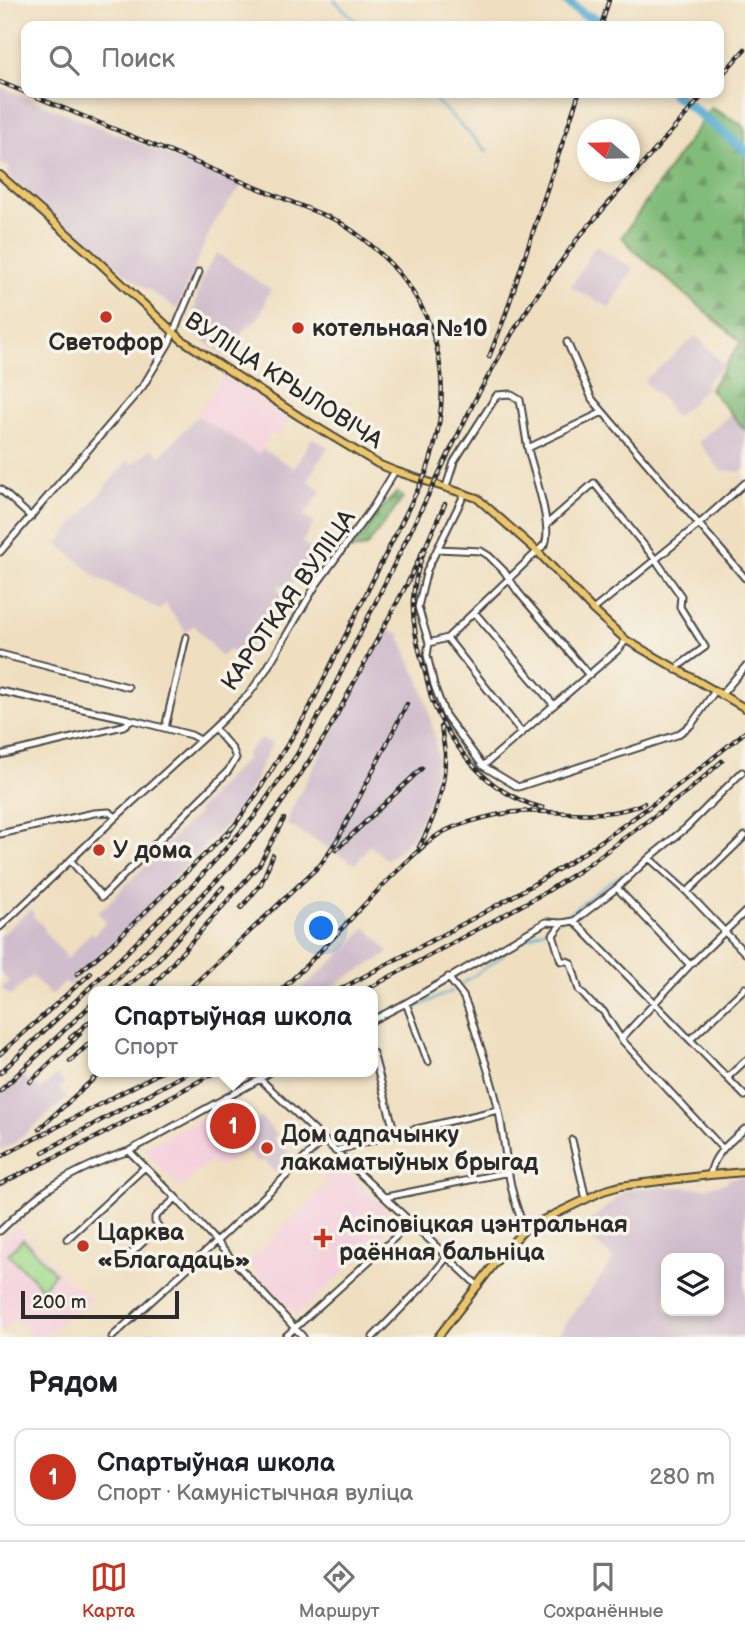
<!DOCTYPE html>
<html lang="ru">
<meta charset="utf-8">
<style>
body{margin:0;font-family:"Balsamiq Sans",sans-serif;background:#f6f6f6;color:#202124}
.controls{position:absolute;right:21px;bottom:21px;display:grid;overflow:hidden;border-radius:14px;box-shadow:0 4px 10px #0003}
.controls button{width:63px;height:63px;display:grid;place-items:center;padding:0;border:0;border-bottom:2px solid #e0e0e0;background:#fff;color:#202124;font:35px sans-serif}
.compass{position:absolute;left:577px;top:119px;width:63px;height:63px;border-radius:50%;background:#fff;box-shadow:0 4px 10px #0003;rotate:290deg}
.scale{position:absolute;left:21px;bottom:18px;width:158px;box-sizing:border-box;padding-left:7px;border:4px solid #2b2b2b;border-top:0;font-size:19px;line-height:24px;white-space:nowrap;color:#2b2b2b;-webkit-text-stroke:5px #f7f3e8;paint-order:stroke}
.you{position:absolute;left:322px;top:929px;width:24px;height:24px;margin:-18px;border:5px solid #fff;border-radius:50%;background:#1a73e8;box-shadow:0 0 0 10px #1a73e833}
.badge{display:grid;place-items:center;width:46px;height:46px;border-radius:50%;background:#c8321e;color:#fff;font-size:23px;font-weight:700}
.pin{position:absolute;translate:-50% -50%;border:4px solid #fff;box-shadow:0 2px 7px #0006}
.popup{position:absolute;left:88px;top:986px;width:290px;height:91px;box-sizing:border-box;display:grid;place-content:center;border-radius:14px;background:#fff;filter:drop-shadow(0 2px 5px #0005);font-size:23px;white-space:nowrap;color:#757577}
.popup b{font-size:26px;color:#202124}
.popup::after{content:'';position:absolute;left:50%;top:100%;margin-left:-14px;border:14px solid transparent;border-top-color:#fff}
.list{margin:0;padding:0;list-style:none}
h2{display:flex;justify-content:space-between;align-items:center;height:91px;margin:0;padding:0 28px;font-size:30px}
h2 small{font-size:23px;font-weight:400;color:#757577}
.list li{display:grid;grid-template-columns:46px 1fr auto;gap:21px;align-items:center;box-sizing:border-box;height:98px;margin:0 14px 14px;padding:0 14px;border:2px solid #e0e0e0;border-radius:14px}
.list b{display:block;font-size:26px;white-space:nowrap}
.list p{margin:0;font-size:23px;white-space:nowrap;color:#757577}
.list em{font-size:23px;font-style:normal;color:#757577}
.icon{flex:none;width:38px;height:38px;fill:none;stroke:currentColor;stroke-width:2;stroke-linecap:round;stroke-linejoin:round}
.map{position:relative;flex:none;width:745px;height:1337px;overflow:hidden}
.search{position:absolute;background:#fff;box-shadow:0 4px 10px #0003;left:21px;right:21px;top:21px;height:77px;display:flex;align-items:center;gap:18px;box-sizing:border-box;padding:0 24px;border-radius:14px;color:#757577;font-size:26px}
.sheet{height:203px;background:#fff}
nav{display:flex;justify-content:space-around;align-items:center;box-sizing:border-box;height:98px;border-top:2px solid #e0e0e0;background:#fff;font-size:19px;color:#757577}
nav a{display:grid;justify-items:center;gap:4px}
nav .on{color:#c8321e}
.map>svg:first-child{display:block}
.built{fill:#f4cfdc}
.industrial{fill:#d0bdcc;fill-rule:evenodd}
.forest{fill:url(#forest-firs);stroke:#567452;stroke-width:2}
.garden{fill:#a3dc8f;stroke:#67845d;stroke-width:2}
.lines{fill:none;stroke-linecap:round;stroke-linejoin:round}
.stream{stroke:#57add3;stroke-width:2}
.river{stroke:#57add3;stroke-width:10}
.minor-casing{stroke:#484641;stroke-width:9}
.major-casing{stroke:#484641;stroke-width:10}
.minor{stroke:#fff;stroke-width:5}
.major{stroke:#ecc669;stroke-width:6}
.rail-casing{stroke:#2b2b2b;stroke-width:4.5}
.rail{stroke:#f7f3e8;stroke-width:2;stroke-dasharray:5;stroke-linecap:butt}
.poi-dot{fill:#c8321e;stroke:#f7f3e8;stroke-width:2.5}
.labels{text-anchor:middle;stroke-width:7;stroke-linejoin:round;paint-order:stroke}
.poi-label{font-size:24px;font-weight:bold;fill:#2b2b2b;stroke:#f7f3e8;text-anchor:start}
.street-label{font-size:24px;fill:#2b2b2b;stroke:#f7f3e8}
</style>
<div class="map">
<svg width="745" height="1337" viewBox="0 0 745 1337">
<defs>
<pattern id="forest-firs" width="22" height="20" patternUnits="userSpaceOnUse" patternTransform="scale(1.75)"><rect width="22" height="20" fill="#82bc7a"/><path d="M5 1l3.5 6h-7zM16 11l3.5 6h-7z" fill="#6b9964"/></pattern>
</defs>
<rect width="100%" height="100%" fill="#f7f3e8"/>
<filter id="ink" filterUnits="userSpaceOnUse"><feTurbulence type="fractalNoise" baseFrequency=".0143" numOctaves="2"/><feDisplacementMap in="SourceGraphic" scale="14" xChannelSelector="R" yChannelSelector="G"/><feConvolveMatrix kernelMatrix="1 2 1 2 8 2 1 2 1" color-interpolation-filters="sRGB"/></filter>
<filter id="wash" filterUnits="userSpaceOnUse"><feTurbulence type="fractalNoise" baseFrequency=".00686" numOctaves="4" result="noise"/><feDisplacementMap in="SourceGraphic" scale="28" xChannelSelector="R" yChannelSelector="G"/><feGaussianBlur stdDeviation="1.57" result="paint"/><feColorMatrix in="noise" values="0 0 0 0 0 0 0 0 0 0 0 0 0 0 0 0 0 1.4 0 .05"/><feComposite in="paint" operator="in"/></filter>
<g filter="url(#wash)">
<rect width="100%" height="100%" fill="#efdfc0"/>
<path class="built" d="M224 375 289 418 279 438 270 434 259 455 197 416Z
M236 1101 255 1136 247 1150 218 1168 210 1161 180 1188 143 1148Z
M338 1162 396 1220 397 1224 379 1239 375 1236 367 1245 370 1249 296 1316 248 1262 326 1186 322 1179Z
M15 1225 61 1273 93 1301 77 1316 73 1312 45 1337H32L15 1319 0 1333V1240Z"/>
<path class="industrial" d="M0 87 242 185 212 226 177 309 137 282 103 256 7 175 10 168 0 163Z
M595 246 633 268 610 308 571 287Z
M217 253 271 290 265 300 266 303 257 319 243 330 228 357 189 330 202 278Z
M696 336 724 365 704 383 707 387 695 398 696 400 675 417 668 410V405L644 381Z
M736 410 745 420V468L740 472 721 470 698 442Z
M197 416 258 454 263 449 294 468 312 438 328 447 308 480 321 492 304 515 314 523 302 543 316 553 286 588 281 584 277 588 289 602 278 620 273 617 271 618 241 656 229 650 221 657 194 625 186 632 165 603 160 610 98 578 58 544 128 460 132 464 152 448 160 457Z
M386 630 399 633 415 673 417 674 426 700 435 738 437 758 432 795 412 838 391 857 386 859 369 845 357 863H353L287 824 291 810Z
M261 739 272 743 249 792 239 810 226 826 219 831 158 894 162 899 117 943 69 985 66 982 52 995H50L32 976 10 996 2 988 9 981 0 972V936L30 909 34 913 33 916 45 928 43 930 66 956 65 957 67 959 91 932 94 935 106 921 98 913 198 813 197 811 211 797V795L248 757 245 754Z
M366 927 390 953 324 991H298L338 957 337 955 355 939Z
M21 1073 32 1084 34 1083 40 1090 57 1075 65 1084 59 1088 67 1098 11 1146 0 1150V1093Z
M261 1117 277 1135 273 1139 292 1156 275 1172 265 1161H255L246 1151 247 1150 244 1146 254 1136 250 1127Z
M745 1177V1337H556L614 1259 580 1229 627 1190 657 1187 708 1188 710 1186 726 1183 731 1178ZM666 1258H719V1311H666Z"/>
<path class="forest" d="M711 108 736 121 745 128V430L710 389 741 342 636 252 622 237Z
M397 492 403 498 366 547 350 550 359 538 364 537 375 516Z"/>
<path class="garden" d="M23 1239 55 1273 42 1288 8 1254Z"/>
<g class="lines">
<path class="stream" d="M334 0 361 26
M428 93 487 151
M560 920 607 884 628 871
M460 985 502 956 506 950 549 927
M412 1013 417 1007 452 991"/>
<path class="river" d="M565 0 583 14 612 26
M673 93 745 150"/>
</g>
</g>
<g filter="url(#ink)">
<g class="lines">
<defs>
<path id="minor" d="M567 342 592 399 745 578
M528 448 603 412
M0 489 31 517
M465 493 427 570 418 607 429 643 427 655 434 685 445 715 483 766 518 787 677 735 691 725 715 691
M547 524 594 483 655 559 681 596 680 607 705 647 680 665 676 670
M437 549 481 551 489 556 504 571 518 592 588 674
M0 552 143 386 169 343 199 272
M593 610 698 525 745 483
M475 613 553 704
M447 638 522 733
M429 643 447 638 545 544C553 527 533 470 528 449 525 433 523 416 520 400L510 394 497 395 454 462 446 487
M0 654 128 687
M0 691 129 719 191 735 200 740
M721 695 745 667
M165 728 186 637
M0 755 123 726 127 724 129 719
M483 766 619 649 626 640
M0 834 94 813 109 812 116 817
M649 858 687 892 745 953
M71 861 102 897 228 771 236 758 233 750 214 728
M617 888 690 965
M687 892 745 836
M574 921 745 1096
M562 923 553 935 561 961H567L571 963 579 990 592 1004 603 1011 621 1039 722 1148
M0 927 116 817 214 728 249 694 266 670 316 585 373 507 395 471
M448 977 463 996 468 1008C478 1042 492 1077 499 1112 506 1146 508 1199 526 1228
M406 1003 428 1062
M373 1020 406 1003 546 922 562 923 574 921 617 888 649 858 686 828 742 772
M621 1039 690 965 745 912
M691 1039 745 988
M373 1053 395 1134
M728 1077 745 1061
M260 1079 478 1286
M572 1140 586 1199
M129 1151 176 1198 303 1337
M335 1151 395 1134 498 1110
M710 1175C713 1154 730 1142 745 1129
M386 1197 509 1172
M0 1231C13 1219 26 1205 41 1194 67 1175 98 1161 129 1151L260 1079 270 1072
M67 1239 145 1167
M120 1264 159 1227 155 1222V1217L176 1198
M112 1337 216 1242 324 1140
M285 1337 412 1222
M373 1337 427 1282 447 1257"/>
<path id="major" d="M0 175 88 252 182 340 300 417 378 464 395 471 477 498 537 551 593 610 626 640 745 708
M438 1337 502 1254 526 1228 603 1191 620 1186 710 1175 745 1172"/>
</defs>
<use href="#minor" class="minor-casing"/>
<use href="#major" class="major-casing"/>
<use href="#minor" class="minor"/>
<use href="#major" class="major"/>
<defs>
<path id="rail" d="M601 26 609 0
M719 78 745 49
M0 82 338 221C432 281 464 368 426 473L307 713 269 774
M489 357 504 319 579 93
M445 504C430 535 415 566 413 600 412 625 418 646 424 669 427 679 429 690 432 700 437 714 444 726 452 738 474 772 503 798 543 808
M227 836 256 795 274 766
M419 847C435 818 446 786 445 753 444 744 442 734 441 726
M336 850 422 768
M241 908 261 884 273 855
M77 974 110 946 233 827
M106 991 229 868 265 826 285 798 326 735 408 582 424 548
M121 991 154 964 223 887
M148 991 259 865 284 819
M187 991 321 864 339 837 407 704
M280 991C319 955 354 914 392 876 406 863 428 839 445 831 457 825 482 818 496 815 544 804 597 825 644 803
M337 991C414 949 496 909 570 862 631 822 689 778 745 732
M364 991 546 892 582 869 687 792 722 761
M70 1038 93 1019
M0 1054 91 973
M70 1061 93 1040
M0 1073 127 952 194 884 253 818 296 756 325 705 476 398 513 332 534 299 578 238 705 93
M30 1082 80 1034
M0 1091 93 1003
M39 1129 101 1072
M43 1152 189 1072
M0 1157 161 1072
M0 1184 97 1137 216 1072"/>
</defs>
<use href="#rail" class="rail-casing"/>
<use href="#rail" class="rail"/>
</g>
</g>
<g class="poi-dot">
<circle cx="106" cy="317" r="7"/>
<circle cx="298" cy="328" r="7"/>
<circle cx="99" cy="850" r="7"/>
<circle cx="267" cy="1148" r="7"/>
<path d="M319.5 1227.5h7v7h7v7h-7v7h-7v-7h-7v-7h7z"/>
<circle cx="83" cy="1246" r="7"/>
</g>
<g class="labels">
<g class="poi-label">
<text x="312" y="336">котельная №10</text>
<text x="106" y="350" text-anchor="middle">Светофор</text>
<text x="113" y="858">У дома</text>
<text x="281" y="1142">Дом адпачынку<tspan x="281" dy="28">лакаматыўных брыгад</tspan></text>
<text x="339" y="1232">Асіповіцкая цэнтральная<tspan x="339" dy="28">раённая бальніца</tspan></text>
<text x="97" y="1240">Царква<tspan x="97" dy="28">«Благадаць»</tspan></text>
</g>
<g class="street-label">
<text transform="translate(284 380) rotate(33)" y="8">ВУЛІЦА КРЫЛОВІЧА</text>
<text transform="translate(288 600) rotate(-55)" y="8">КАРОТКАЯ ВУЛІЦА</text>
</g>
</g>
</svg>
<div class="controls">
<button><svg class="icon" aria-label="layers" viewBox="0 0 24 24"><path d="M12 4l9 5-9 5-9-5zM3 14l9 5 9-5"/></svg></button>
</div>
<svg class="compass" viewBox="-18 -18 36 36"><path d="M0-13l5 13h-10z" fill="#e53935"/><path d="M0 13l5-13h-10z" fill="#757577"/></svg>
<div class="scale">200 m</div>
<div class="you"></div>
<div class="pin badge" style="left:233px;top:1126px">1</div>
<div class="popup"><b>Спартыўная школа</b>Спорт</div>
<div class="search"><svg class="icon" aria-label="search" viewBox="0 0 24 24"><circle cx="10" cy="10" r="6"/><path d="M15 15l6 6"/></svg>Поиск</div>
</div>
<section class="sheet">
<h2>Рядом<small></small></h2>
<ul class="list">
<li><span class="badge">1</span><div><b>Спартыўная школа</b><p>Спорт · Камуністычная вуліца</p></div><em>280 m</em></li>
</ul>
</section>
<nav>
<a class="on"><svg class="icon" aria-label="map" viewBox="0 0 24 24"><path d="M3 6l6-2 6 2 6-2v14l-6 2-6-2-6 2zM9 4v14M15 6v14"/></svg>Карта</a>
<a><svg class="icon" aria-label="directions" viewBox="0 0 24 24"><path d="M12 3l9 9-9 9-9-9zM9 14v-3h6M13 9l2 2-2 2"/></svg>Маршрут</a>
<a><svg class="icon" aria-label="saved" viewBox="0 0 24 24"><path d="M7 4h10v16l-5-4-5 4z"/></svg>Сохранённые</a>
</nav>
